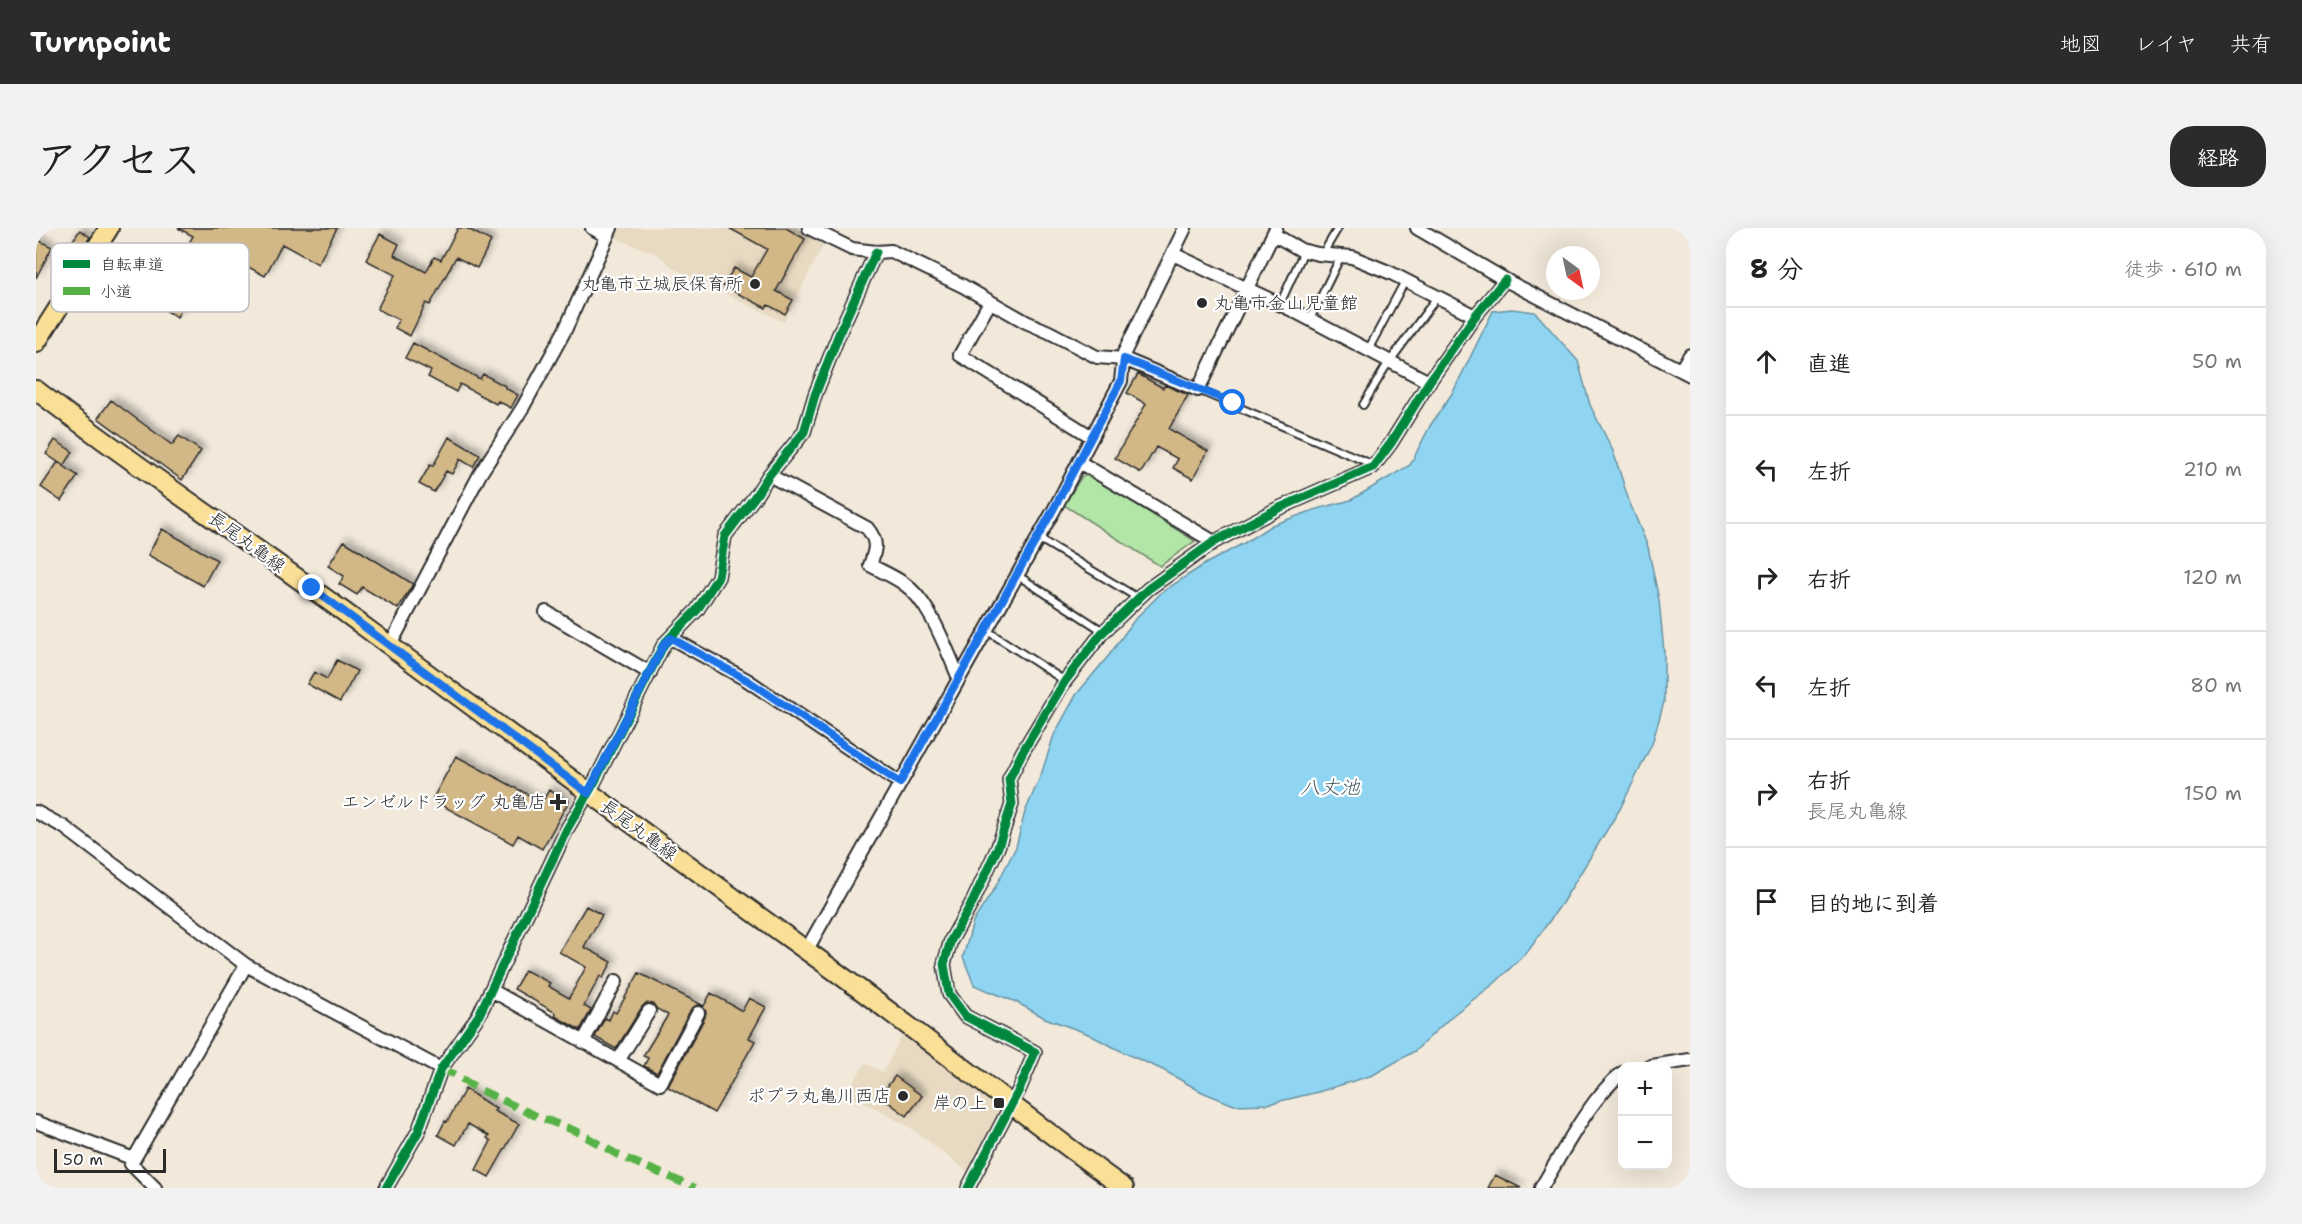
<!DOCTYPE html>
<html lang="ja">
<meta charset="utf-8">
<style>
body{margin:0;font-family:"Shantell Sans","Klee One",sans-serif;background:#f2f2f2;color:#222}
.controls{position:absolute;right:18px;bottom:18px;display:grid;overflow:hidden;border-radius:12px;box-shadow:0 6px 24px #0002}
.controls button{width:54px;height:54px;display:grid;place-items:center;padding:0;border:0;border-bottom:2px solid #e0e0e0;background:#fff;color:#222;font:30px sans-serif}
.compass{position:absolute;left:1510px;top:18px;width:54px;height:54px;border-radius:50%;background:#fff;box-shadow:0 6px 24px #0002;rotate:147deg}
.scale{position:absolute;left:18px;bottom:15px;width:112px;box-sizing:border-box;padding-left:6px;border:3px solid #2b2b2b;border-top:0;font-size:16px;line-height:21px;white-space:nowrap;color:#2b2b2b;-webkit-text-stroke:4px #fff;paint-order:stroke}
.stop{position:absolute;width:18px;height:18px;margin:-14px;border:4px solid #1a73e8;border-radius:50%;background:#fff}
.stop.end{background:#1a73e8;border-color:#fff;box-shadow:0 2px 6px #0008}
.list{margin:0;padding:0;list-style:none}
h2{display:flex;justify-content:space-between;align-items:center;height:78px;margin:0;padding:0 24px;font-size:26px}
h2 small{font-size:20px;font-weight:400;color:#767676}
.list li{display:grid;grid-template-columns:39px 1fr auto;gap:18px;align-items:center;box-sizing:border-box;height:108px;padding:0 24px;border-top:2px solid #e0e0e0}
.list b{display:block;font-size:22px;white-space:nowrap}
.list p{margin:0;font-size:20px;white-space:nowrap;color:#767676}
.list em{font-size:20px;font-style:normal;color:#767676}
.icon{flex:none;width:33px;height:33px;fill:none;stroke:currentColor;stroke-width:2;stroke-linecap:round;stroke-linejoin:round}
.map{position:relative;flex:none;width:1654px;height:960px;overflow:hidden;border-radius:24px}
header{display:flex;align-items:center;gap:36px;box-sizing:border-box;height:84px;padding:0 30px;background:#2b2b2b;color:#fff}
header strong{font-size:28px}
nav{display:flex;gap:33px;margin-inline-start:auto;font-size:21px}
.intro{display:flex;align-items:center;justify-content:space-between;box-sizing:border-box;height:144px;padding:0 36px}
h1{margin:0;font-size:42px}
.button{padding:15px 27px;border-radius:24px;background:#2b2b2b;color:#fff;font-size:21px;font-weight:700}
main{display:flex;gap:36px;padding:0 36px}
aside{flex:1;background:#fff;border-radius:24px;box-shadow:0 6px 24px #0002}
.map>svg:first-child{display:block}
.built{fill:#e8dac2}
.green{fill:#b2e6a7;stroke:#6e8869;stroke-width:1.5}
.water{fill:#8fd5f1;stroke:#6791a2;stroke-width:1.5}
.building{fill:#d2b787;stroke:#2b2b2b;stroke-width:1.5;filter:url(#shadow)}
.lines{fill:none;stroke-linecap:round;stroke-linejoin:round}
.service-casing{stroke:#2b2b2b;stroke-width:10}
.minor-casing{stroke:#2b2b2b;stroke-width:16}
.primary-casing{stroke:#2b2b2b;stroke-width:22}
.service{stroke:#fff;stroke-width:6}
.minor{stroke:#fff;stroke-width:12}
.primary{stroke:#fadf96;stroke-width:18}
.quiet{stroke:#56b246;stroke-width:8;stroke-dasharray:15 8;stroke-linecap:butt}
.cycleway-casing{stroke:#fff;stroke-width:13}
.cycleway{stroke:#00873e;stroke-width:9}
.route{stroke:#1a73e8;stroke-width:8}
.poi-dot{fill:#2b2b2b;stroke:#fff;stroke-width:2}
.labels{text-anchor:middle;stroke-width:4.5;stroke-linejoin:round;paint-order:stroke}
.poi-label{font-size:18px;fill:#2b2b2b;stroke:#fff;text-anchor:end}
.street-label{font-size:18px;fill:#2b2b2b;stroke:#fff}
.water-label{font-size:20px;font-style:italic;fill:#495e66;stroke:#fff}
.key{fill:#fff;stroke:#bfbfbf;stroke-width:1.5}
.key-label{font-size:16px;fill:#2b2b2b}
</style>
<header>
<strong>Turnpoint</strong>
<nav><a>地図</a><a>レイヤ</a><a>共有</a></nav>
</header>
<div class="intro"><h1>アクセス</h1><a class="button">経路</a></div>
<main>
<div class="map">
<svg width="1654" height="960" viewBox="0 0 1654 960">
<defs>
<filter id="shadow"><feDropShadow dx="4.5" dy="-4.5" stdDeviation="3" flood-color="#0004"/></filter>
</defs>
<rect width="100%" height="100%" fill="#f2e9db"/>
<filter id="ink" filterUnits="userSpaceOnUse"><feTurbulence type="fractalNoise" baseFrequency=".0167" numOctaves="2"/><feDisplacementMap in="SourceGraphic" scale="12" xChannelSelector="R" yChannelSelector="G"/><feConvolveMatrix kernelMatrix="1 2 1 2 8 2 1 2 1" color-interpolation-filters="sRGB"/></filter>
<g filter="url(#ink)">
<path class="built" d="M581 0H761L789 14 748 94 639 41 623 27 584 12 580 9Z
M867 805 968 881 935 946 875 900 811 865 829 835 847 844Z"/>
<path class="green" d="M1053 247 1159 313 1124 338 1028 277 1046 248Z"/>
<path class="water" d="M1476 81 1499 84 1542 133 1554 177 1577 223 1593 273 1612 319 1623 372 1628 424V474L1616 516 1584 581 1526 675 1493 722 1459 755 1417 787 1379 823 1337 847 1282 864 1232 876 1198 877 1166 864 1127 842 1091 826 1050 805 1009 790 980 774 938 757 927 729 937 694 960 658 980 619 989 584 1005 547 1018 507 1040 467 1074 426 1099 391 1126 364 1169 336 1208 315 1236 297 1281 281 1315 272 1374 237 1394 198 1417 164 1457 83Z"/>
<path class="building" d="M142 0H301L282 36 246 16 229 48 181 22 154 71 152 70 141 89 118 76 157 8Z
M422 0H430L455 13 441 40 420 29 394 77 390 75 374 108 359 100 363 92 341 81 359 47 330 32 344 6 363 16 358 27 390 44 398 29 405 32Z
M693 0H750L769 11 740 63 757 72 749 86 732 77 730 80 687 58 698 40 715 49 731 21Z
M44 2 54 9 37 36 26 28Z
M0 11 16 19 0 50Z
M377 115 444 151 447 146 469 158V160L482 167 475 180 462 173 460 176 424 156 420 164 392 149 395 143 369 130Z
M1102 146 1127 160 1129 157 1152 167 1133 201 1172 223 1157 251 1137 240 1142 231 1120 219 1105 245 1079 230 1110 176 1091 165Z
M75 172 136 217 143 208 165 223 146 252 62 190Z
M413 209 444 227 437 239 424 231 416 246 410 243 398 264 383 256 394 237 397 238Z
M19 212 37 224 28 238 10 226Z
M22 234 42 248 25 273 5 259Z
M126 301 181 332 167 358 112 327Z
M308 313 377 356 362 381 326 359 321 367 303 356 308 348 292 338Z
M301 432 321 443 304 474 271 456 278 444 291 451Z
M420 528 506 574 513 562 533 573 506 621 482 607 477 616 396 572Z
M550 678 566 687 548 719 576 734 567 750 564 748 548 778 555 782 544 802 519 788 520 785 478 761 489 742 514 755 512 758 533 770 550 739 523 724Z
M603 745 668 778 675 765 706 783 713 770 730 779 713 810 719 813 678 885 632 859 669 789 670 784 666 778 661 777 655 781 621 845 608 838 612 830 607 828 632 787 621 781 617 776 610 775 606 779 580 821 559 809 569 790 573 792 577 783 580 785Z
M859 848 886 868 871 888 844 868Z
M429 861 460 881 458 883 483 896 453 949 440 942 455 913 451 910 453 908 432 896 420 917 402 907 409 893 411 894Z
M1459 947 1485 960H1452Z"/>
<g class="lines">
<defs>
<path id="service" d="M1286 27 1302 0
M1244 76 1268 23
M1274 91 1305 28
M1332 122 1369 53
M1162 162 1338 237
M1327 177 1349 140 1401 69
M1002 310 1102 370
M981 347 1067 403
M950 402 1029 453"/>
<path id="minor" d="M556 0 571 8
M773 0 816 21 840 24 855 23 927 58 990 94 1013 104 1061 129 1088 131 1162 162 1240 0
M1381 0 1473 54 1654 147
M1237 6 1265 22 1282 26 1316 29 1355 45 1439 88
M1137 26 1254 81 1393 154
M954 74 924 127 1056 209
M1645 141 1654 127
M1043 234 1178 314
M733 247 831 300C842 313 840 321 834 337 845 343 857 348 867 355 894 373 910 421 923 450
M510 384 614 445
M635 410 711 452 864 555
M352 417 359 408 444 246 487 179 529 102 575 0
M0 584 28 599 210 737 405 841
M770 723 1019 280 1085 153 1088 125 1149 0
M455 762 624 856 662 785
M547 814 580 753
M582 833 613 783
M1615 838 1654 832
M0 894 98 931
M119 960 95 936 210 737
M350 960 382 904 405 841 443 787 531 601 558 555 628 416 661 382 682 349 689 308 720 267 733 247 768 204 779 167 805 101 840 24
M932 960 983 862 999 824 929 788 913 766 908 736 915 712 937 673 962 619 976 576 973 551 987 523 1029 453 1066 405 1112 361 1178 314 1241 281 1337 239 1355 215 1393 154 1439 88 1469 52
M1505 960C1527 924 1554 870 1586 845"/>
<path id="primary" d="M0 115 73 0
M0 162C108 245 221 319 330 400 479 510 628 620 778 728 883 803 983 885 1088 960"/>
</defs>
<use href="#service" class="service-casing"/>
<use href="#minor" class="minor-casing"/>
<use href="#primary" class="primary-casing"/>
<use href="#service" class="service"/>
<use href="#minor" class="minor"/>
<use href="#primary" class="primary"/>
<path class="quiet" d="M405 841 418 846 440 860 498 887 542 904 582 927 659 960"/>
<defs>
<path id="cycleway" d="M350 960 382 904 405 841 443 787 531 601 558 555 628 416 661 382 682 349 689 308 720 267 733 247 768 204 779 167 805 101 840 24
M932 960 983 862 999 824 929 788 913 766 908 736 915 712 937 673 962 619 976 576 973 551 987 523 1029 453 1066 405 1112 361 1178 314 1241 281 1337 239 1355 215 1393 154 1439 88 1469 52"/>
</defs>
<use href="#cycleway" class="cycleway-casing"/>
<use href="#cycleway" class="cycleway"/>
</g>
</g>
<g class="lines" filter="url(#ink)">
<path class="route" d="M276 360 552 565 628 416 635 410 711 452 864 555 1018 280 1085 153 1088 131 1197 175"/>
</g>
<g class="poi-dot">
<circle cx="719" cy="56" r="6"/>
<circle cx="1166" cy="75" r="6"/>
<path d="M519 565h6v6h6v6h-6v6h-6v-6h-6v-6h6z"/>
<circle cx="867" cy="868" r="6"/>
<rect x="957" y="869" width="12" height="12" rx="3"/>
</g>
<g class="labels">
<g class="poi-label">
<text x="707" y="62">丸亀市立城辰保育所</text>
<text x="1178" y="81" text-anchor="start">丸亀市金山児童館</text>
<text x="510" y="580">エンゼルドラッグ 丸亀店</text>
<text x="855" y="874">ポプラ丸亀川西店</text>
<text x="951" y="881">岸の上</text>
</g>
<g class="street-label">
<text transform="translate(211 314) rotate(36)" y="6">長尾丸亀線</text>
<text transform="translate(603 602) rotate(36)" y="6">長尾丸亀線</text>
</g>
<g class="water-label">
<text x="1294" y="566">八丈池</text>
</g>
</g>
<rect x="15" y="15" width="198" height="69" rx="9" class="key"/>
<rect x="27" y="32" width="27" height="8" fill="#00873e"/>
<rect x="27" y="59" width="27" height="8" fill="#56b246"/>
<g class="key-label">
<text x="64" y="42">自転車道</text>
<text x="64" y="69">小道</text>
</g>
</svg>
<div class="controls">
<button>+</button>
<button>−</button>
</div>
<svg class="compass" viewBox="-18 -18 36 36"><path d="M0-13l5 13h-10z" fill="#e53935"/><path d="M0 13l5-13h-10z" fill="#767676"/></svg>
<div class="scale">50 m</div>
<div class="stop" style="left:1197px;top:175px"></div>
<div class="stop end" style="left:276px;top:360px"></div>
</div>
<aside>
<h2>8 分<small>徒歩 · 610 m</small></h2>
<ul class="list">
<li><svg class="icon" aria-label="ahead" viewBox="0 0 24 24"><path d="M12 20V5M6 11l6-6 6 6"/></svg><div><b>直進</b></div><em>50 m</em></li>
<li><svg class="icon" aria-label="left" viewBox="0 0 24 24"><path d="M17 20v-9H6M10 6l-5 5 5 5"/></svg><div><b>左折</b></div><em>210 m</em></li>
<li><svg class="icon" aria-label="right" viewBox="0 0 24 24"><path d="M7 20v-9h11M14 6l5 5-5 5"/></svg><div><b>右折</b></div><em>120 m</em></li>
<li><svg class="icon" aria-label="left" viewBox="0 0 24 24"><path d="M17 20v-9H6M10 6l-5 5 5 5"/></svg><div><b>左折</b></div><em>80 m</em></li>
<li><svg class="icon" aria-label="right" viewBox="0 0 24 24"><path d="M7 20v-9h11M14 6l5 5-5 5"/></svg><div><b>右折</b><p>長尾丸亀線</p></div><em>150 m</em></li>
<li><svg class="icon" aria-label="arrive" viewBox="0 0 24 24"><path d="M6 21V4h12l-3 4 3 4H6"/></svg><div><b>目的地に到着</b></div></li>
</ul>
</aside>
</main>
